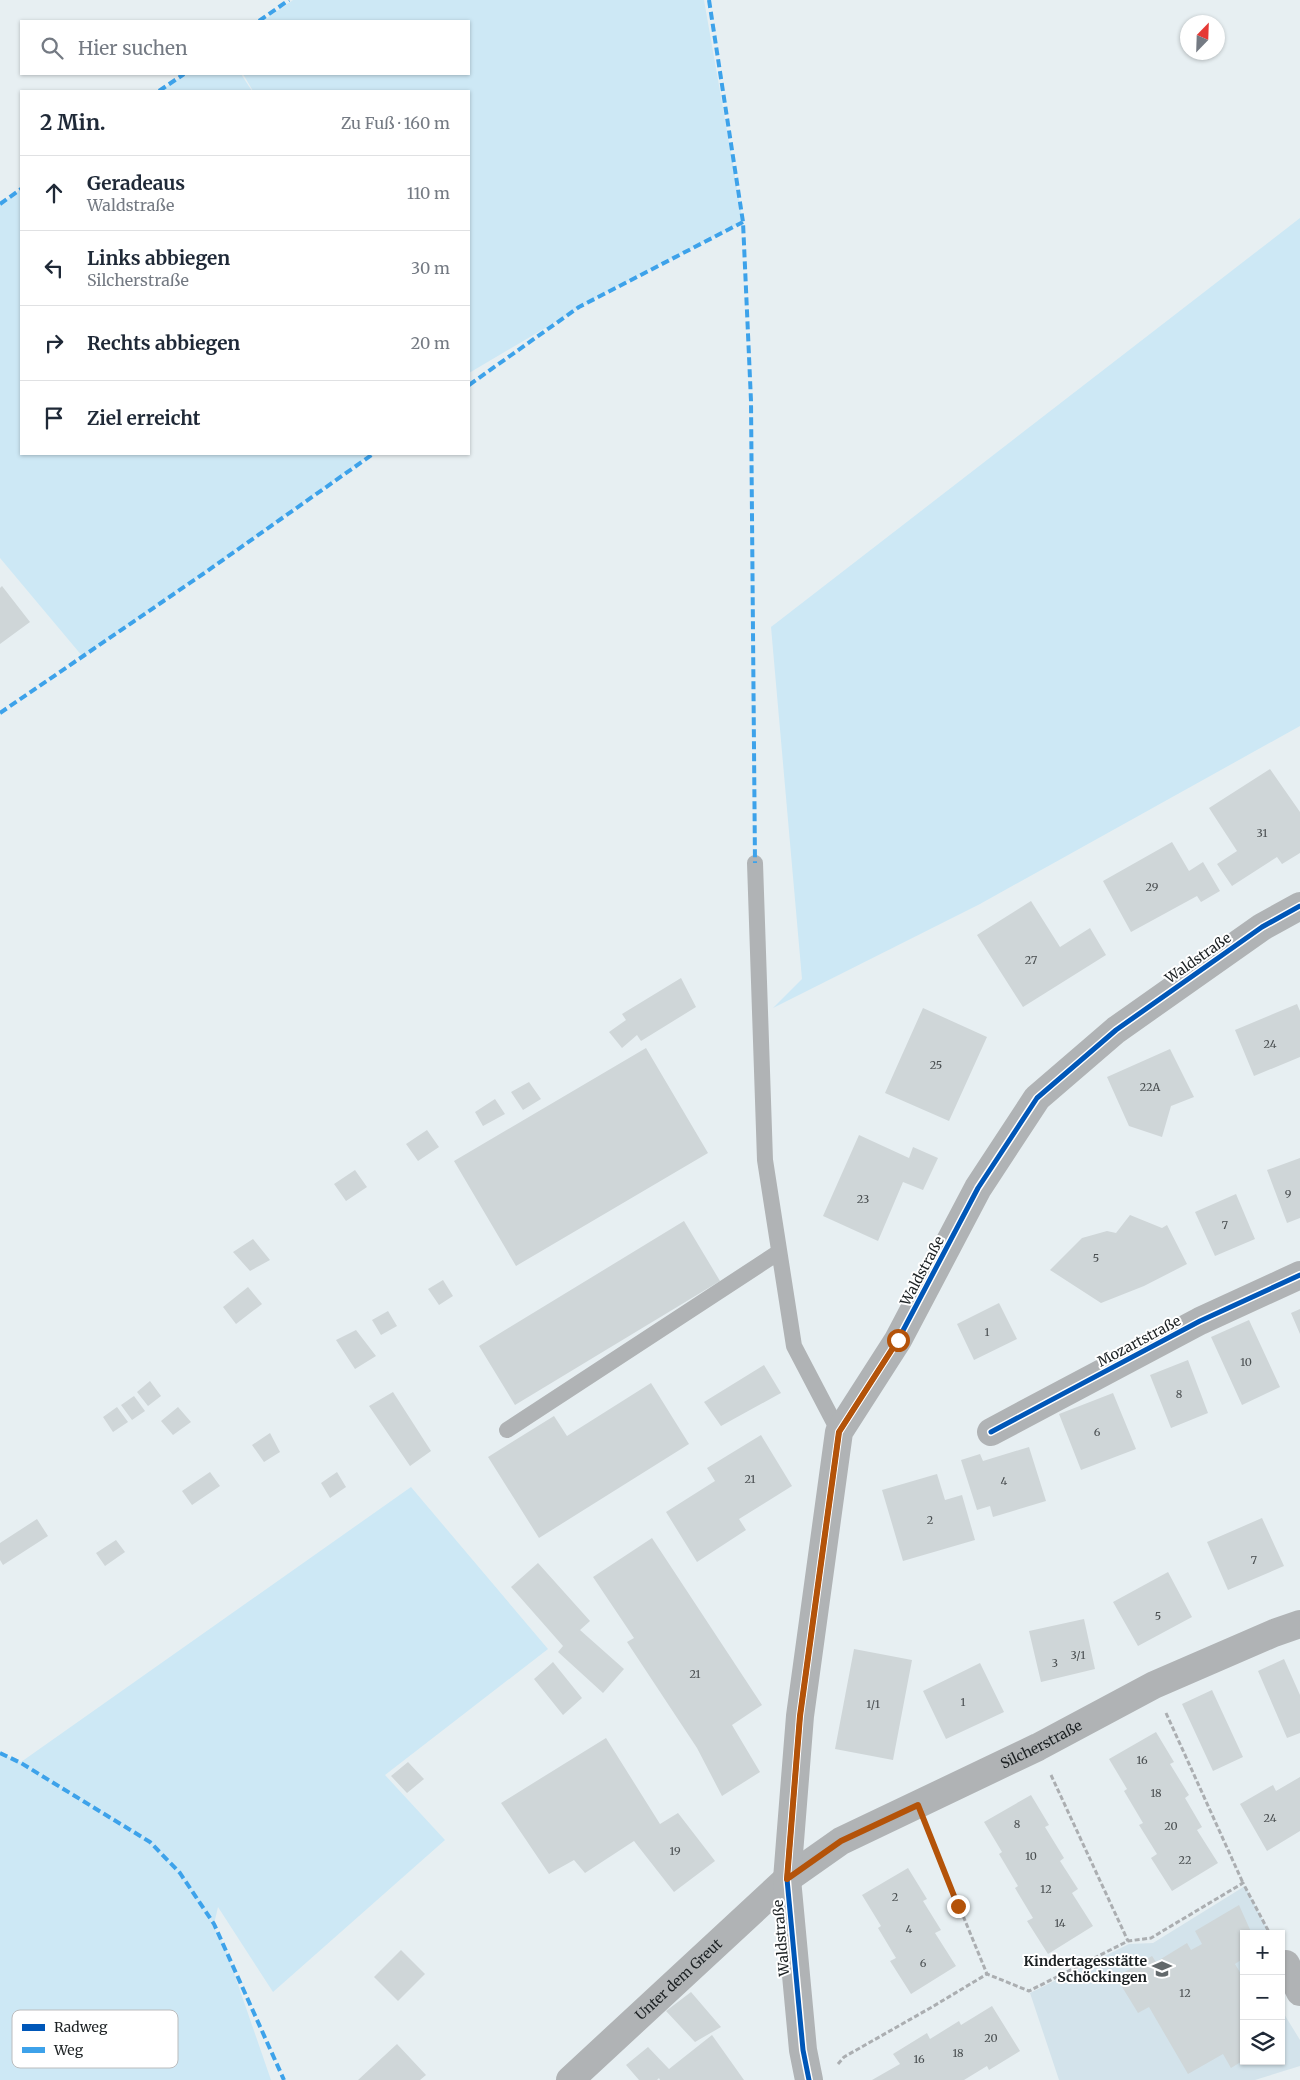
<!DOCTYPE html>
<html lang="de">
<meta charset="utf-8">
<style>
body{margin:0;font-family:Merriweather,serif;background:#f2f2f3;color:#1f2937}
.controls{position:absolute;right:15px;bottom:15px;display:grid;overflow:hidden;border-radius:0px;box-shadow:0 1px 4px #0004}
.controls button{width:45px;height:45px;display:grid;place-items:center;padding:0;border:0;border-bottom:1px solid #e0e1e3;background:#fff;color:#1f2937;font:25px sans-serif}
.compass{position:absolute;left:1180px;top:15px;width:45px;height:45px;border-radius:50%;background:#fff;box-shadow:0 1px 4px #0004;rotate:23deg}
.stop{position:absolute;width:15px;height:15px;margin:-11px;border:4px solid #b45309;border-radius:50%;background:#fff}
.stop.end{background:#b45309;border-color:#fff;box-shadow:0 1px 5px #0008}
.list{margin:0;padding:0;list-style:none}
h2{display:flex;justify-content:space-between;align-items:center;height:65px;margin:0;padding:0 20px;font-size:21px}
h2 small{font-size:16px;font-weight:400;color:#747a83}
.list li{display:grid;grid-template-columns:32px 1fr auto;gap:15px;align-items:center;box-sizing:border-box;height:75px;padding:0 20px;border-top:1px solid #e0e1e3}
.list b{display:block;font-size:19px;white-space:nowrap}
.list p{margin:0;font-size:16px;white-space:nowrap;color:#747a83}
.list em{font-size:16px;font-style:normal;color:#747a83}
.icon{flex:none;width:28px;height:28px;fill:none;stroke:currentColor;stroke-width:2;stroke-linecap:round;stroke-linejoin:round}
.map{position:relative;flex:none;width:1300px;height:2080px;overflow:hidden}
.search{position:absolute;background:#fff;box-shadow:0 1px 4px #0004;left:20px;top:20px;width:450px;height:55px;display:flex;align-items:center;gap:12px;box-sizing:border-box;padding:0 18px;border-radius:0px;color:#747a83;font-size:19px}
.panel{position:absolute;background:#fff;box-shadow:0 1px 4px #0004;left:20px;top:90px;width:450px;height:365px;border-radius:0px}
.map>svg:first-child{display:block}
.built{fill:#d3e3eb}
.green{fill:#cde8f5}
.building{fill:#cfd6d8}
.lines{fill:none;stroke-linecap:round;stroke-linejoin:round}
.path{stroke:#abaeb1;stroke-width:3;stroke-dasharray:5 2.5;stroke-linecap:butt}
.lane{stroke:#b0b3b5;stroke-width:16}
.street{stroke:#b0b3b5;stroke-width:28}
.quiet{stroke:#3da2ea;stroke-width:4;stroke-dasharray:8 4;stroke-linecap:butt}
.cycleway-casing{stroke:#fff;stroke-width:8}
.cycleway{stroke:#0057b8;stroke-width:5}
.route{stroke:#b45309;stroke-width:6}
.labels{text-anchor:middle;stroke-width:4;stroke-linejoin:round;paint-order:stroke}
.number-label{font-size:11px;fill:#494e50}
.street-label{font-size:14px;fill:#1c2123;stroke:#fff}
.poi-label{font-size:14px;font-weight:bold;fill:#1c2123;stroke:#fff;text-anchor:end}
.key{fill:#fff;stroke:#bbbcbd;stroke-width:1}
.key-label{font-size:14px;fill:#1c2123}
</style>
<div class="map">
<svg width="1300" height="2080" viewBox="0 0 1300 2080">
<rect width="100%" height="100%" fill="#e7eff2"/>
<path class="built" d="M1245 1886 1270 1934H1244V2061H1281V2009L1300 2040V2066L1255 2080H1059L1030 1993 1129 1944 1153 1943Z"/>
<path class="green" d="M293 0H704L743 222 603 294 469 373V91H253L243 74H469V21H263Z
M185 74H241L252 91H160Z
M21 189V454H372L203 574 83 657 0 558V204Z
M1300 218V726L980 904 773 1008 802 979 771 627Z
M411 1487 548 1649 385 1775 445 1840 273 1992 218 1907 214 1924 209 1917 225 1947 271 2080H0V1753L21 1762Z"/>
<path class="building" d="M2 586 30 622 0 644V588Z
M1270 769 1300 812V853L1282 864 1277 857 1232 886 1217 864 1237 851 1209 808Z
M1172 842 1189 871 1203 862 1220 891 1201 902 1197 896 1131 932 1103 881Z
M1031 901 1060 947 1090 928 1106 955 1023 1007 977 935Z
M681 978 696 1007 641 1041 637 1035 622 1048 609 1032 626 1020 622 1014Z
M1297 1004 1300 1011V1057L1254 1076 1235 1030Z
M923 1008 987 1037 949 1121 885 1093Z
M646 1048 708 1153 516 1266 454 1161Z
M1170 1049 1194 1097 1171 1106 1162 1137 1129 1126 1107 1077Z
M529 1082 541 1099 523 1110 511 1092Z
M495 1099 505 1114 483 1126 475 1112Z
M427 1130 439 1147 418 1161 406 1144Z
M859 1135 909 1158 913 1147 938 1158 923 1190 903 1182 878 1241 823 1216Z
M1300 1158V1218L1287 1223 1267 1170Z
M355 1170 367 1187 346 1201 334 1184Z
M1236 1194 1255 1239 1215 1256 1195 1212Z
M1130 1215 1162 1228 1167 1225 1187 1264 1144 1286 1101 1303 1050 1270 1082 1238 1107 1231 1116 1233Z
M684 1221 720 1281 515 1405 479 1346Z
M253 1239 270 1260 250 1271 233 1252Z
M443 1280 453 1296 439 1305 428 1289Z
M248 1287 262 1304 236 1324 223 1307Z
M999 1303 1017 1339 974 1360 957 1324Z
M1300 1309V1334L1291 1313Z
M388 1311 397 1326 381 1335 372 1320Z
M1249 1320 1280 1387 1242 1405 1211 1337Z
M356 1330 376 1356 355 1369 336 1340Z
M1188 1360 1208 1413 1171 1428 1150 1375Z
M764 1365 781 1393 721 1426 704 1402Z
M150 1381 161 1396 148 1406 137 1392Z
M651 1383 689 1444 539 1538 488 1457 554 1416 567 1436Z
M393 1392 431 1451 410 1466 369 1406Z
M1113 1393 1136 1449 1081 1470 1059 1414Z
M134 1396 145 1411 132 1420 121 1405Z
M117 1407 128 1422 113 1432 103 1417Z
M178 1407 191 1422 173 1435 161 1421Z
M270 1433 280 1452 264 1462 252 1445Z
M761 1435 792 1486 739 1519 746 1530 697 1562 666 1512 715 1481 707 1468Z
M1029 1447 1046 1501 993 1517 990 1506 977 1510 961 1460 980 1454 983 1461Z
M210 1472 220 1486 192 1505 182 1491Z
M337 1472 346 1487 330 1498 321 1483Z
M937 1474 945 1500 962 1495 975 1540 903 1561 882 1490Z
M1262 1518 1284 1566 1228 1590 1207 1542Z
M37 1519 48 1536 3 1565 0 1560V1543Z
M652 1538 762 1705 732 1725 760 1772 722 1796 697 1748 627 1642 634 1638 593 1577Z
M116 1540 125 1552 105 1566 96 1553Z
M538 1563 590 1621 580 1630 624 1669 603 1693 558 1652 563 1646 511 1587Z
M1168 1572 1192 1617 1138 1646 1113 1602Z
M1084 1619 1095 1669 1041 1682 1029 1631Z
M854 1649 912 1660 893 1760 835 1749Z
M1284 1659 1300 1695V1733L1287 1738 1258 1671Z
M553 1662 582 1698 563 1715 534 1679Z
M980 1663 1004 1712 946 1739 923 1691Z
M1212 1690 1243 1757 1213 1771 1182 1704Z
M1156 1732 1174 1762 1170 1764 1189 1795 1185 1798 1202 1827 1197 1830 1218 1863 1172 1891 1151 1858 1157 1854 1139 1825 1143 1823 1124 1791 1127 1789 1109 1759Z
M606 1738 660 1824 678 1813 715 1861 674 1892 634 1841 585 1873 574 1860 549 1874 501 1803Z
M408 1762 424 1779 407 1793 391 1776Z
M1300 1777V1831L1267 1851 1240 1804 1273 1785 1276 1791Z
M1031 1795 1049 1825 1045 1827 1064 1858 1060 1861 1078 1889 1072 1893 1093 1926 1048 1954 1027 1921 1033 1918 1015 1888 1018 1886 999 1854 1002 1852 984 1822Z
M908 1868 927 1899 923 1901 941 1930 935 1933 956 1966 911 1994 890 1961 896 1958 878 1928 881 1926 862 1895Z
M1239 1905 1252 1934H1244V1958L1235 1964 1244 1979V2060L1231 2068 1223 2054 1188 2074 1149 2007 1138 2013 1116 1977 1152 1956 1156 1962 1187 1943 1191 1950 1202 1944 1195 1931Z
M401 1950 425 1974 398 2001 374 1977Z
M691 1992 721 2027 695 2042 666 2011Z
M992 2006 1020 2051 989 2070 987 2066 964 2080H872L900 2064 893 2054 927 2033 930 2039 959 2021 961 2025Z
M712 2035 744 2080H660L659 2078 657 2080H639L626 2065 648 2047 669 2069Z
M397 2044 426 2075 420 2080H358Z"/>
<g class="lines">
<path class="path" d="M1166 1713 1243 1883
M1051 1775 1128 1941
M929 1833 987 1974
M838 2064 844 2057 932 2007 987 1974 1029 1991 1128 1941 1151 1938 1243 1883 1270 1934"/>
<path class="lane" d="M755 863 765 1160 794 1346 839 1432
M507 1430 779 1252"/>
<g class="street">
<path d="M991 1432 1200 1321 1300 1275"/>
<path d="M1286 1964 1300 1992"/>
<path id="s1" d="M570 2080 787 1879 841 1841 1038 1747 1154 1685 1274 1633 1300 1624"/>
<path d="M809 2080 803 2050 787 1879 800 1716 839 1432 898 1340 978 1188 1037 1098 1116 1030 1262 927 1300 906"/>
</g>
<path class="quiet" d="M709 0 743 222 751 401 755 863
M259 21 289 0
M159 91 184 74
M0 204 21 189
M469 385 579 307 743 222
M0 713 203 574 373 454
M0 1753 21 1763 150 1842 180 1873 214 1924 284 2080"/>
<defs>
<path id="cycleway" d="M991 1432 1200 1321 1300 1275
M809 2080 803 2050 787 1879 800 1716 839 1432 898 1340 978 1188 1037 1098 1116 1030 1262 927 1300 906"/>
</defs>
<use href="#cycleway" class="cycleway-casing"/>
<use href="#cycleway" class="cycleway"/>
</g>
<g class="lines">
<path class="route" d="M898 1340 839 1432 800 1716 787 1879 841 1841 918 1805 958 1906"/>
</g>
<defs>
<symbol id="school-bare" viewBox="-9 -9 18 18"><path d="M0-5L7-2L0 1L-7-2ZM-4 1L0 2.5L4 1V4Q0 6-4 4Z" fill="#63696b" stroke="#fff" stroke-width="2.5" paint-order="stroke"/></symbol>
</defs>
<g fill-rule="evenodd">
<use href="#school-bare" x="1148" y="1955" width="28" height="28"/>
</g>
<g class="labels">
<g class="number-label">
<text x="1262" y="837">31</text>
<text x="1152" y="891">29</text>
<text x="1031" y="964">27</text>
<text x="1270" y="1048">24</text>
<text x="936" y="1069">25</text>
<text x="1150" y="1091">22A</text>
<text x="1288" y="1198">9</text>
<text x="863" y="1203">23</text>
<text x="1225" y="1229">7</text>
<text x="1096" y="1262">5</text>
<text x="987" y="1336">1</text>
<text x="1246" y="1366">10</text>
<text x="1179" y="1398">8</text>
<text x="1097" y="1436">6</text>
<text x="750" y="1483">21</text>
<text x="1004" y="1485">4</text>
<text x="930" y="1524">2</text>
<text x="1254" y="1564">7</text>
<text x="1158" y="1620">5</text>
<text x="1078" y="1659">3/1</text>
<text x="1055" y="1667">3</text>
<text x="695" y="1678">21</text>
<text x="963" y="1706">1</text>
<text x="873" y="1708">1/1</text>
<text x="1142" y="1764">16</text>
<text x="1156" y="1797">18</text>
<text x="1270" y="1822">24</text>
<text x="1017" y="1828">8</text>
<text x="1171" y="1830">20</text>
<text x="675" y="1855">19</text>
<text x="1031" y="1860">10</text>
<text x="1185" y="1864">22</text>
<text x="1046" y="1893">12</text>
<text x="895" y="1901">2</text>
<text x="1060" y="1927">14</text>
<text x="909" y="1933">4</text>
<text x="923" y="1967">6</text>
<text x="1185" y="1997">12</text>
<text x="991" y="2042">20</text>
<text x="958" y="2057">18</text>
<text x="919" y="2063">16</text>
</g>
<g class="street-label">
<text transform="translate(1198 958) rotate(-35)" y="5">Waldstraße</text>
<text transform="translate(922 1271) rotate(-62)" y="5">Waldstraße</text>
<text transform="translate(1139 1341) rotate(-28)" y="5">Mozartstraße</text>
<text dy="5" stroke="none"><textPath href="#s1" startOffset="584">Silcherstraße</textPath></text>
<text transform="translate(781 1938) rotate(-95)" y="5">Waldstraße</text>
<text dy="5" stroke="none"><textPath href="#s1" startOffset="148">Unter dem Greut</textPath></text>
</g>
<g class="poi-label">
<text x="1147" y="1966">Kindertagesstätte<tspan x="1147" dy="16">Schöckingen</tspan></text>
</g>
</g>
<rect x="12" y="2010" width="166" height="58" rx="8" class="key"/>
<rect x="22" y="2024" width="23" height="7" fill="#0057b8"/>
<rect x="22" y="2047" width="23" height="6" fill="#3da2ea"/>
<g class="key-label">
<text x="54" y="2032">Radweg</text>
<text x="54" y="2055">Weg</text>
</g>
</svg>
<div class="controls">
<button>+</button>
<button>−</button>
<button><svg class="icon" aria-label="layers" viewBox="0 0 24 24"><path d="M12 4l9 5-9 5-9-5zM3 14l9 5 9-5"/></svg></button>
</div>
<svg class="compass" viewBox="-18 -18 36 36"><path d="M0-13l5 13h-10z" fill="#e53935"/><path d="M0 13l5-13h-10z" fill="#747a83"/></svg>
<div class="stop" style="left:898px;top:1340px"></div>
<div class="stop end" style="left:958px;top:1906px"></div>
<div class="search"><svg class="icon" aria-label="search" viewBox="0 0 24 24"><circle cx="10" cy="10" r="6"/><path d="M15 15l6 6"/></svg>Hier suchen</div>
<section class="panel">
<h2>2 Min.<small>Zu Fuß · 160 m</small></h2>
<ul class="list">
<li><svg class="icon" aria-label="ahead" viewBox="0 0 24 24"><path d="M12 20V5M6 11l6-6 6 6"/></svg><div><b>Geradeaus</b><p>Waldstraße</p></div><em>110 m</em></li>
<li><svg class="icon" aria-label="left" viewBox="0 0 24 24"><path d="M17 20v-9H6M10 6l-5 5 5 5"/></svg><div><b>Links abbiegen</b><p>Silcherstraße</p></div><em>30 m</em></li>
<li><svg class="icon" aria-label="right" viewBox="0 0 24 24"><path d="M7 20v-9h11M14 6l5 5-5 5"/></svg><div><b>Rechts abbiegen</b></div><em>20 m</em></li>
<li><svg class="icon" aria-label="arrive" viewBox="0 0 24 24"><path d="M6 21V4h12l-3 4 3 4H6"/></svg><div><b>Ziel erreicht</b></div></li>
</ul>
</section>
</div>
